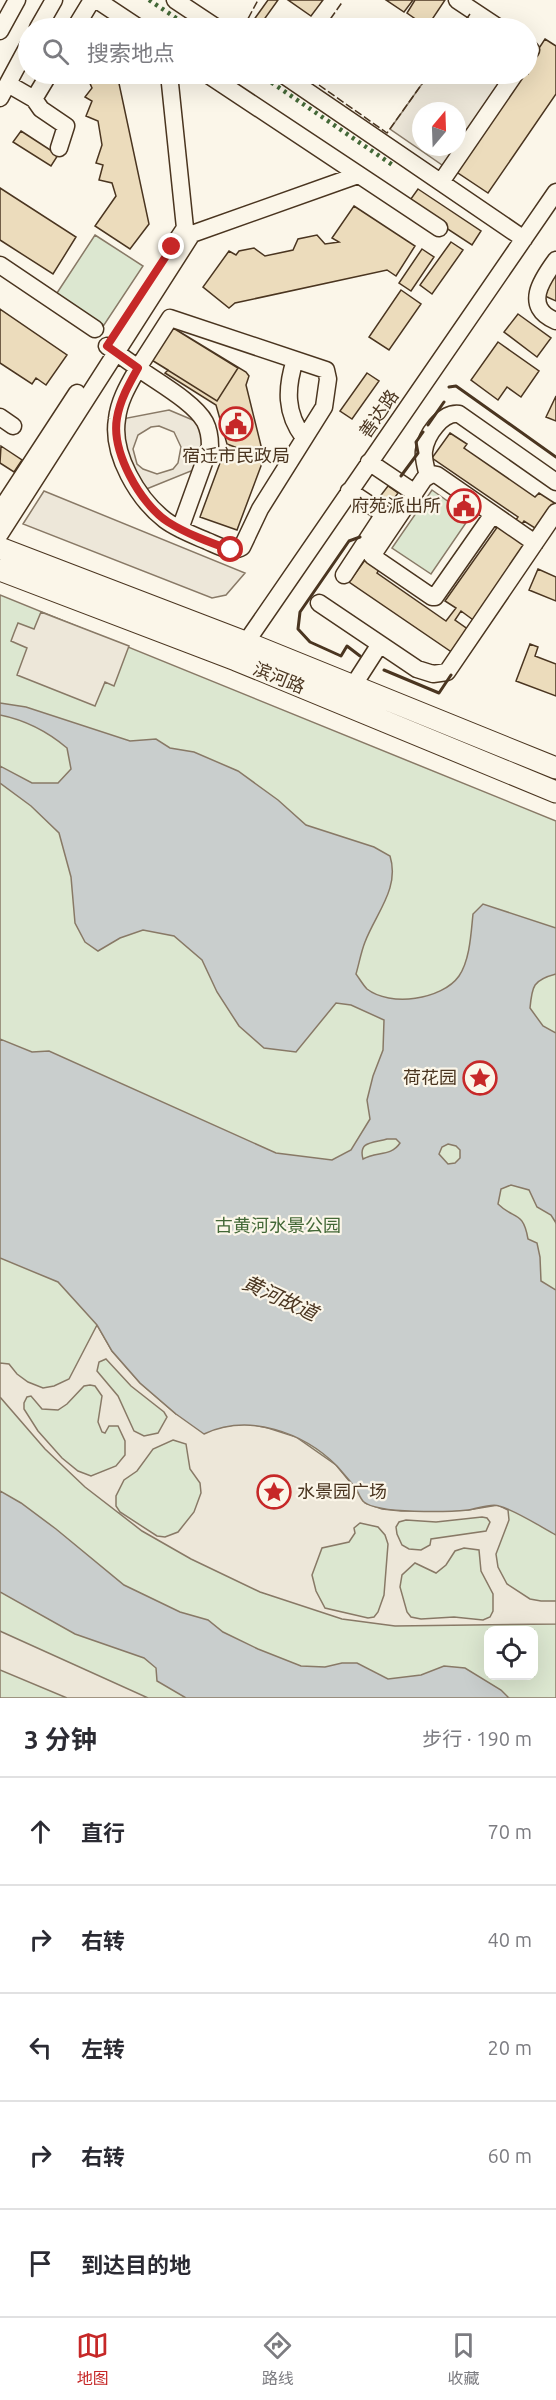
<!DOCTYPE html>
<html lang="zh">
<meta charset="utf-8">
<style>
body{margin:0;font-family:Ubuntu,"Noto Sans SC",sans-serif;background:#f7f7f7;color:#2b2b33}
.controls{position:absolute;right:18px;bottom:18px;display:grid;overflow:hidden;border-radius:12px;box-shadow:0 6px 24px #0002}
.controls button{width:54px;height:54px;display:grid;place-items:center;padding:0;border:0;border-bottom:2px solid #e1e1e2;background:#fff;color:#2b2b33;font:30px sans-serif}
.compass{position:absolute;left:412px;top:102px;width:54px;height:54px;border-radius:50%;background:#fff;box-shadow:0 6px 24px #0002;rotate:19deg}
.stop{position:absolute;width:18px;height:18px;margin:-14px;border:4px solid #c62828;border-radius:50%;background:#fff}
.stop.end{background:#c62828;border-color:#fff;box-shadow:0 2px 6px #0008}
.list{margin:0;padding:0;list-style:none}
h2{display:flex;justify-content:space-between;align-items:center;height:78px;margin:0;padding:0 24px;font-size:26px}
h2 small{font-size:20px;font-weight:400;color:#7c7c81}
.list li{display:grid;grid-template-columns:39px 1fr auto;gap:18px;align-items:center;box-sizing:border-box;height:108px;padding:0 24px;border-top:2px solid #e1e1e2}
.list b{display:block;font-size:22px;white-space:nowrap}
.list em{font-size:20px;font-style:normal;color:#7c7c81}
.icon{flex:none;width:33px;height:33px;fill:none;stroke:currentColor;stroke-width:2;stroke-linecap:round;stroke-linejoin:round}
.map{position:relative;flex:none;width:556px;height:1698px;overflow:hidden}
.search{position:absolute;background:#fff;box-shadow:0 6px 24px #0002;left:18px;right:18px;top:18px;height:66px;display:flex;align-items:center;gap:15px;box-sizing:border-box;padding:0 21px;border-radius:33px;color:#7c7c81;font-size:22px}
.sheet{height:618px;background:#fff}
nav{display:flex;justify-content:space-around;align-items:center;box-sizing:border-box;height:84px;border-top:2px solid #e1e1e2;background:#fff;font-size:16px;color:#7c7c81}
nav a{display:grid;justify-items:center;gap:3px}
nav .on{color:#c62828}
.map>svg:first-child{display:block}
.green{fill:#dce7d0;stroke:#887966;stroke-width:1.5;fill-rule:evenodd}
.parking{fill:#ede7d9;stroke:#887966;stroke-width:1.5;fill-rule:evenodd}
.water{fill:#c9cecd;stroke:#887966;stroke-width:1.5;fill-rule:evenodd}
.building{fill:#ecdcbc;stroke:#4a3520;stroke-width:1.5}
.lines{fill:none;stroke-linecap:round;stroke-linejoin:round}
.minor-casing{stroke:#4a3520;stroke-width:19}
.major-casing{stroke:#4a3520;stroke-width:23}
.minor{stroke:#fbf6e9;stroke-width:16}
.major{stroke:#fbf6e9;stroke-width:21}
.hedge{stroke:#436837;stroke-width:4.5;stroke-dasharray:3 4.5;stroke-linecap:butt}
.fence{stroke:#4a3520;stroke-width:1.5;stroke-dasharray:8 3;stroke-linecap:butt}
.wall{stroke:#4a3520;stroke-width:3}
.route{stroke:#c62828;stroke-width:8}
.labels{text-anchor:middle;stroke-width:4.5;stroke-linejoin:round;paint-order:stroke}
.street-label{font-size:18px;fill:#4a3520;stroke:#fbf6e9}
.poi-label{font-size:18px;fill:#4a3520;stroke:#fbf6e9;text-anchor:end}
.park-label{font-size:18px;fill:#436837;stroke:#fbf6e9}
.water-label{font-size:20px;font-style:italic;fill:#4a3520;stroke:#fbf6e9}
</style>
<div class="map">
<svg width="556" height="1698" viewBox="0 0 556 1698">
<rect width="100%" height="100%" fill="#fbf6e9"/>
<path class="green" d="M95 235 143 266 102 328 58 298 57 293Z
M432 490 470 517 431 574 392 548Z
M0 595 556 821V1698H0ZM488 1630H534V1676H488Z"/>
<path class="parking" d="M429 74H509L445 167 390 129ZM421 111H457V147H421Z
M169 410 207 426 196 469 144 490 126 455 122 419ZM159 426 174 432 181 447 178 463 173 469 157 474 143 469 137 464 133 449 138 435 151 427Z
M44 491 245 573 226 595 212 598 23 524Z
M41 612 129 646 114 686 105 682 95 706 17 675 27 648 11 641 14 633 18 623 34 629Z
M97 1325 112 1351 140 1383 176 1414 217 1428 245 1423 268 1428 296 1437 336 1465 355 1488 365 1503 382 1509 401 1511 468 1510 498 1505 508 1510 509 1520 496 1554 498 1567 507 1584 530 1599 541 1601H556V1624L395 1626 342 1619 260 1592 191 1559 142 1531 85 1487 45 1449 0 1397V1363L9 1364 17 1374 28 1382 43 1388 54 1386 69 1379ZM106 1359 131 1386 164 1412 167 1417 158 1433 144 1436 134 1431 118 1396 97 1371 99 1362ZM90 1385 95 1386 102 1396 98 1422 102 1432 105 1433 109 1426H118L125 1441V1455L116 1466 91 1476 78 1471 62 1458 38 1431 24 1409V1403L27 1397 31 1396 42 1409 58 1410 67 1404 84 1386ZM173 1440 186 1444 190 1469 200 1483 201 1493 194 1512 178 1532 165 1537 157 1536 120 1512 116 1506V1496L124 1480 137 1471 153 1449ZM482 1517 487 1518 490 1522 486 1531 431 1539 430 1545 421 1550 409 1549 402 1545 397 1534 396 1527 399 1522 406 1520 436 1522ZM360 1523 378 1527 385 1535 388 1544 384 1595 378 1612 374 1617 368 1618 325 1608 316 1591 312 1575 322 1548 349 1542 355 1533 354 1528ZM464 1548 479 1550 481 1571 493 1594V1611L490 1617 483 1620 454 1617 421 1619 411 1617 407 1612 400 1587 402 1575 415 1563 436 1573 446 1565 455 1551Z
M0 1631 2 1632 148 1698H67L0 1670Z"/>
<path class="water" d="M0 703 26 707 130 741 156 739 170 748 194 752 238 771 278 800 306 825 374 847 390 856C400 888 376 913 365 942 361 952 359 964 356 974 359 978 363 985 367 989 390 1007 442 1000 459 976 470 960 471 933 473 914L483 904 556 928V974C533 980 532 986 530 1008L543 1026 556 1033V1223L551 1215 537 1207 529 1190 511 1185 501 1189 498 1204C514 1220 523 1210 528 1239L537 1243 540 1257 541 1281 556 1290V1535C541 1527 515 1510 499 1506 491 1503 477 1509 468 1510 449 1512 378 1514 364 1502 360 1499 358 1491 355 1487 349 1480 343 1473 337 1466 303 1432 249 1413 204 1434L176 1414 140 1383 112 1351 97 1325 58 1282 0 1258V1039L32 1052 49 1051 276 1153 332 1160 351 1150 370 1119 367 1100 373 1076 383 1050 384 1020 351 1005 336 1003 296 1052 264 1048 239 1026 217 992 202 960 174 936 143 930 120 938 98 951 85 942 75 923 71 877 59 833 31 806 0 783V766L32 783H58L71 769 67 748C48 732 25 720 0 715ZM387 1139H396L400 1143C391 1157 376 1151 363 1159 358 1141 373 1143 387 1139ZM448 1144 456 1146 460 1150V1158L455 1163 448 1164 439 1154 442 1147Z
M0 1491 21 1503 56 1529 124 1585 180 1612 208 1620 223 1632 258 1649 301 1666 325 1667 342 1663H357L388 1679 421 1675 444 1666 465 1668 501 1690 509 1698H186L157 1681 156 1668 144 1658 75 1634 0 1592Z"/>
<path class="building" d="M268 0H278L258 28H248Z
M288 0H323L311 16Z
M386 0H413L404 12Z
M415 0H445L427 27 407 13Z
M545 39 556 46V94L488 193 455 171 522 74H528V65Z
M78 74H117L149 224 130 249 95 226 116 196 112 183 99 180 103 165 96 163 102 145 98 121 86 116 92 101 85 97 92 88 88 79Z
M21 131 58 155 51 166 13 142Z
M0 188 76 237 53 274 0 240Z
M418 189 481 231 472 245 408 203Z
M354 206 415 246 396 276 387 270 235 303 229 308 203 287 229 251 236 255 239 251 254 248 265 256 293 250 298 239 317 235 325 244 339 242 332 238Z
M451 242 463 250 432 294 420 285Z
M422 249 434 257 411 291 399 283Z
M555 272H556V301L545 296Z
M401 290 421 304 389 350 369 337Z
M0 309 67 355 46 385 36 378 32 384 0 363Z
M518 314 551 338 537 357 504 332Z
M170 326 246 372 249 376 246 385 264 458 237 530 200 517 227 444 216 405 165 373 168 370 150 359Z
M170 326 238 368 217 401 150 359Z
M498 342 539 371 521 397 507 387 498 400 471 380Z
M367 373 379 381 352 419 340 411Z
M556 396V421L546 417Z
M450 433 467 444 464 448 535 497 539 493 556 504 538 530 524 521 514 535 529 546 476 622 461 611 455 620 469 630 453 653 349 582 365 560 379 570 377 573 446 621 456 608 445 601 498 526 507 532 518 517 432 458Z
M227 444 264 458 237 530 200 517Z
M1 446 22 460 14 472 0 463Z
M388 486 398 493 389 506 378 499Z
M538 569 556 577V601L529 590Z
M530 644 538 647 535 656 556 664V696L516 681Z"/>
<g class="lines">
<defs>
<path id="minor" d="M97 0 139 28
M175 0 217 28
M457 0 499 28
M38 28 54 0
M75 28 92 0
M0 31 17 0
M528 47 531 50 528 54
M49 74 34 99 41 109 66 126 59 148
M169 74 185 228 175 243
M207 74 439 228
M282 74 524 239
M8 84 34 99
M0 98 28 46
M441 182 515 74
M556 260C542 279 522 307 556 321
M0 265 95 329
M107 346 138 368C129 384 119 400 117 419 111 454 138 499 165 520 177 529 193 535 207 541 217 545 231 554 242 547L260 509 324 407 328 379 326 370 170 318 138 368C157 382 194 402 205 422 209 430 210 438 210 446L180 529
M295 360C286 388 285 413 304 438
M0 417 13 426
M369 462 415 493
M428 476C426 468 423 459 424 451 426 435 442 412 459 414L556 482
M349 491 393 520
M0 511 77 393
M493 514 435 597H432L372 556 424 479 432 474 437 475 535 543
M0 534 192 234 358 175
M344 575 384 514
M319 603 417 669 433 674 447 672 556 512
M240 651 556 192
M353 686 380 644"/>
<path id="major" d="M0 548 245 642 556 768
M0 570 236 660 556 792"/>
</defs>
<use href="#minor" class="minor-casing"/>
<use href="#major" class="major-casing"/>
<use href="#minor" class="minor"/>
<use href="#major" class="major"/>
<path class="hedge" d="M149 0 191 28
M259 74 394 166"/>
<path class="fence" d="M243 28 258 0
M324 28 343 1
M460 28 470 14
M319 85 387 133 429 74"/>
<path class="wall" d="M449 387 456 386 556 457
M428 425 444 402
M401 476 418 453 416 442 423 432
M360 537 349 541 300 612 298 629 310 642 341 656 347 646 360 656
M384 670 439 693 451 675"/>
</g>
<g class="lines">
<path class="route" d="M172 247 107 346 138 368C129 384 120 400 117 418 111 451 140 504 168 522 187 534 209 542 231 550"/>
</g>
<defs>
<symbol id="civic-ring" viewBox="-11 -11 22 22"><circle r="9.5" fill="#fbf6e9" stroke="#c62828" stroke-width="1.5"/><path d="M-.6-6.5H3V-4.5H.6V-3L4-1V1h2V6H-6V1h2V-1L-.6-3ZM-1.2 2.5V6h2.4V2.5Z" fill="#c62828"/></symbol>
<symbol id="sight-ring" viewBox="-11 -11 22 22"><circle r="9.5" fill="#fbf6e9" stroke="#c62828" stroke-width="1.5"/><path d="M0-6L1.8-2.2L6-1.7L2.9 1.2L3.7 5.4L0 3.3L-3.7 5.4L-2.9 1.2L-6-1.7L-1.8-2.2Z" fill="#c62828"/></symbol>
</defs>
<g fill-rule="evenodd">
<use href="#civic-ring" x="217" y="405" width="38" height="38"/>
<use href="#civic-ring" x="445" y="487" width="38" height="38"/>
<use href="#sight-ring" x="461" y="1059" width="38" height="38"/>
<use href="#sight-ring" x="255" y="1473" width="38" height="38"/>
</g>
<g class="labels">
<g class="street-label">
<text transform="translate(379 414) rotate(-55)" y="6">善达路</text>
<text transform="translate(279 678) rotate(22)" y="6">滨河路</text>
</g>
<g class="poi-label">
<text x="236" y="462" text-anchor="middle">宿迁市民政局</text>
<text x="441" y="512">府苑派出所</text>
<text x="457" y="1084">荷花园</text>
<text x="297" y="1498" text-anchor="start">水景园广场</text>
</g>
<g class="park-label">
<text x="278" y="1232">古黄河水景公园</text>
</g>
<g class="water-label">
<text transform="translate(280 1298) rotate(25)" y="7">黄河故道</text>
</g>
</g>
</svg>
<div class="controls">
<button><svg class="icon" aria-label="locate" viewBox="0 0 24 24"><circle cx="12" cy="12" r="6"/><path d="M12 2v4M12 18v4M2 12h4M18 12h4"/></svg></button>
</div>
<svg class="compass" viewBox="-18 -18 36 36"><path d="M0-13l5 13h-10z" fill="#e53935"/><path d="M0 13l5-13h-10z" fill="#7c7c81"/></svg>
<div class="stop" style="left:231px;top:550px"></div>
<div class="stop end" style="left:172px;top:247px"></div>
<div class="search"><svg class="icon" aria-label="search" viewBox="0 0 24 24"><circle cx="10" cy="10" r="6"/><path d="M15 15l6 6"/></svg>搜索地点</div>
</div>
<section class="sheet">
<h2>3 分钟<small>步行 · 190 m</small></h2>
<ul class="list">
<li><svg class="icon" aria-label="ahead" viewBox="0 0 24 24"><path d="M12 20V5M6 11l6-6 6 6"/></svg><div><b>直行</b></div><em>70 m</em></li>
<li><svg class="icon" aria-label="right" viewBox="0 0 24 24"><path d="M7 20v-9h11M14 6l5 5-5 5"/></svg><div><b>右转</b></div><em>40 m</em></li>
<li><svg class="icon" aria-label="left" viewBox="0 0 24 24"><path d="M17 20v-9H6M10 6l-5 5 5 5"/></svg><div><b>左转</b></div><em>20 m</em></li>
<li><svg class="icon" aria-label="right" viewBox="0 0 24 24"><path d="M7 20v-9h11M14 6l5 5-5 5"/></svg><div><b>右转</b></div><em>60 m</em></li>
<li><svg class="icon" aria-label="arrive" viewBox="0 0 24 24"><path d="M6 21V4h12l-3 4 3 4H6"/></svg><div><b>到达目的地</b></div></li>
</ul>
</section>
<nav>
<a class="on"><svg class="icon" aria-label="map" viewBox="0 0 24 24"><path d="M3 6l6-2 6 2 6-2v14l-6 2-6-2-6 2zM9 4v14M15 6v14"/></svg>地图</a>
<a><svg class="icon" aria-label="directions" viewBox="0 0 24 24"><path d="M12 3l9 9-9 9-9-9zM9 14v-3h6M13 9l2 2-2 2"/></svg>路线</a>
<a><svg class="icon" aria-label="saved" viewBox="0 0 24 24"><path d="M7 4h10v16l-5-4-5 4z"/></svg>收藏</a>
</nav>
